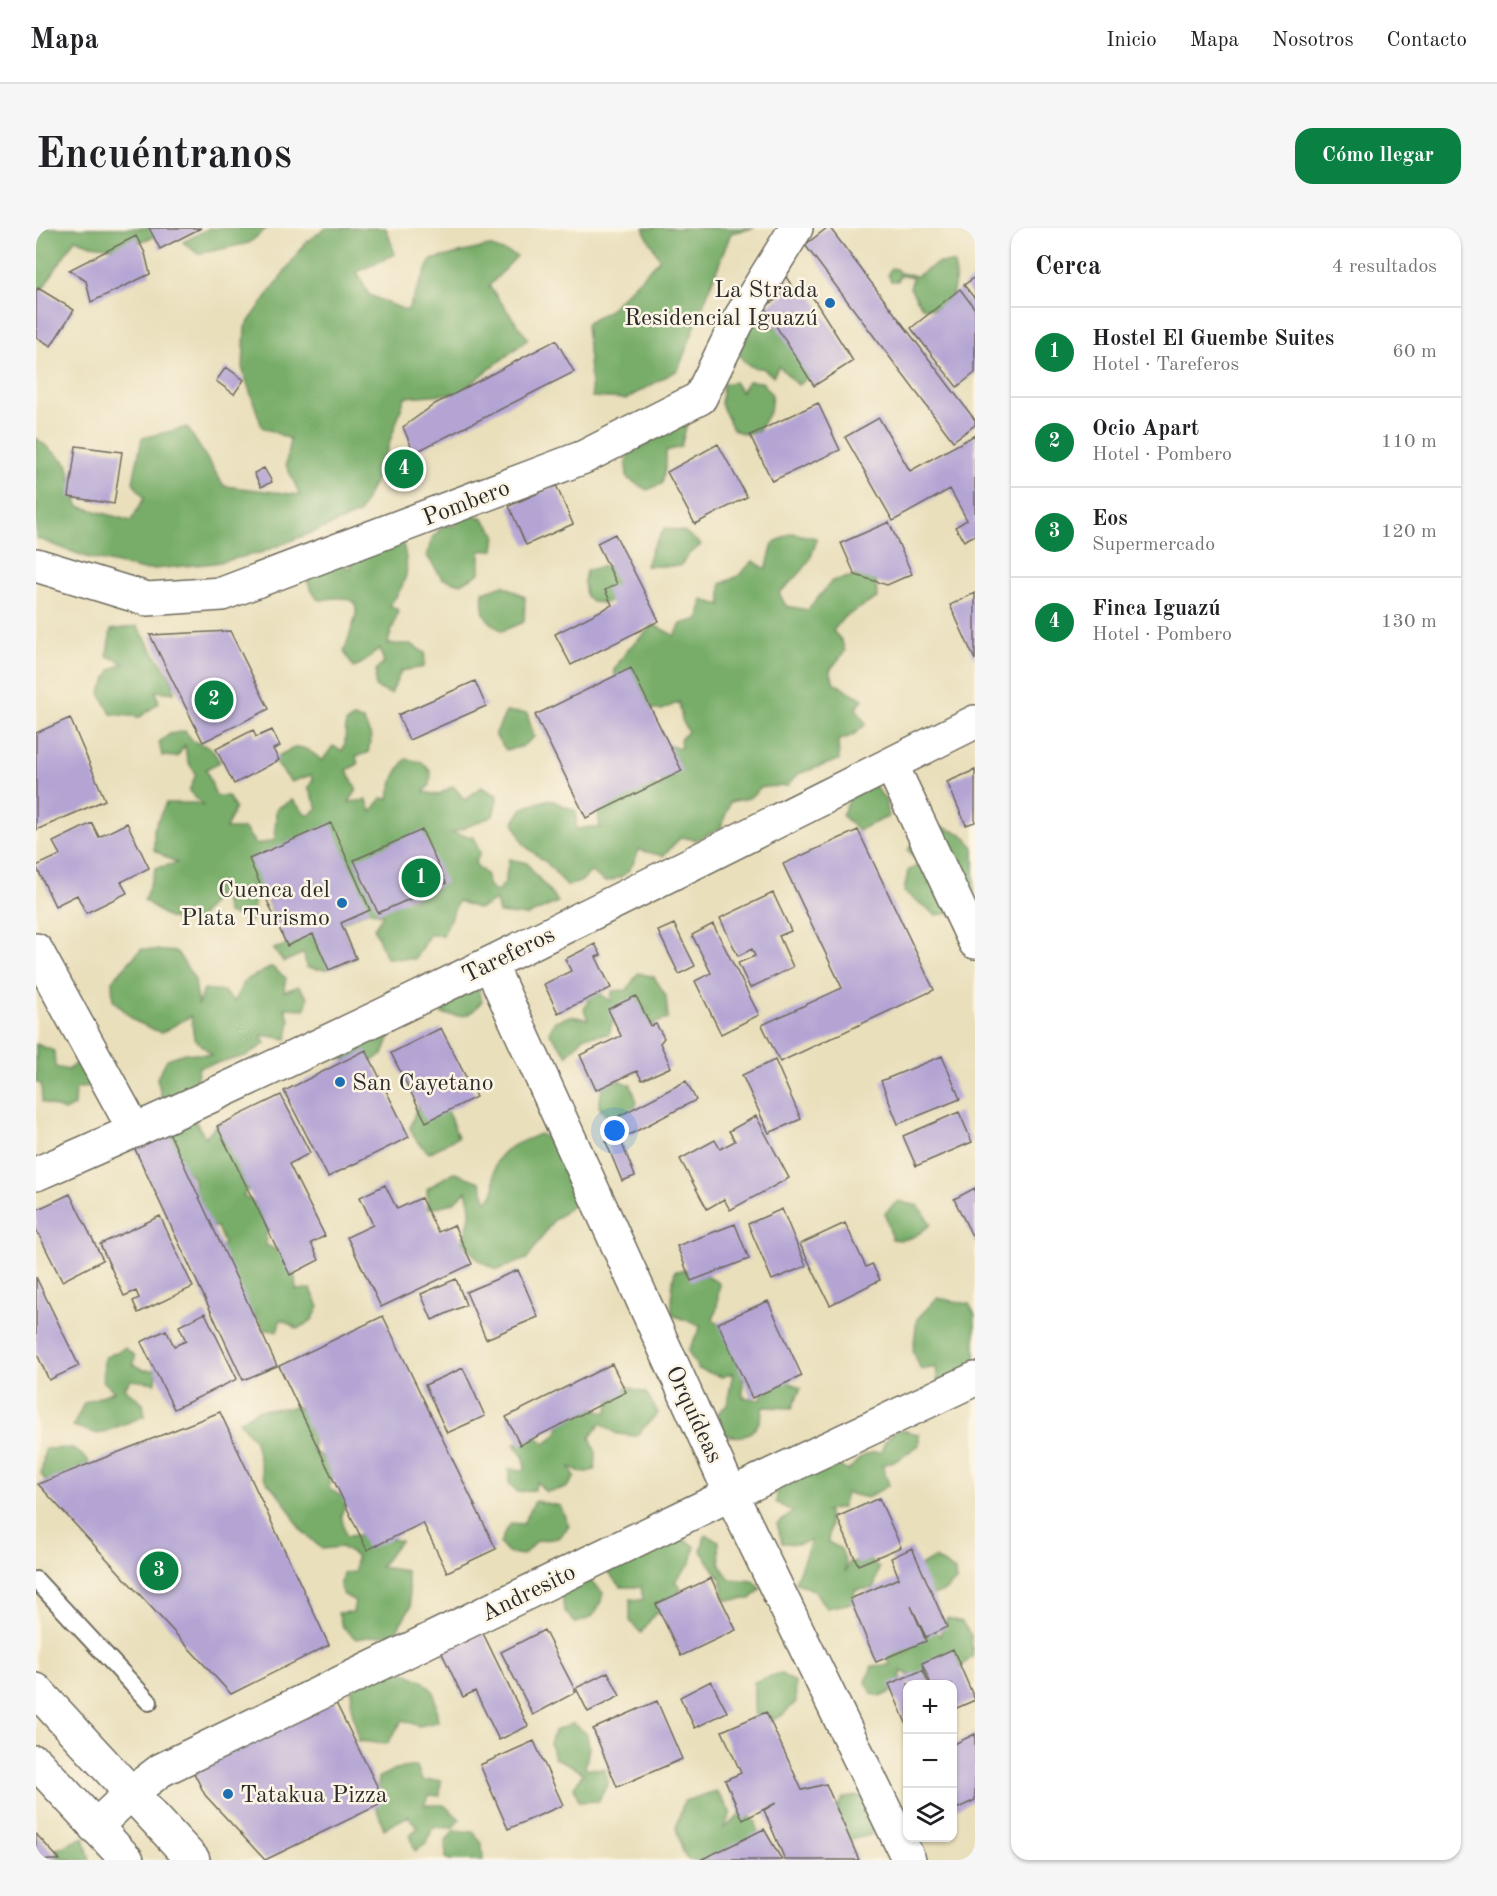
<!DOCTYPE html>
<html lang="es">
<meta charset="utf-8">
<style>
body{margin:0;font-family:"Old Standard TT",serif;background:#f6f6f6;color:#202124}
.controls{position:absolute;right:18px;bottom:18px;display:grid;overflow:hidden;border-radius:12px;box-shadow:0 2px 4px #0004}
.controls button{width:54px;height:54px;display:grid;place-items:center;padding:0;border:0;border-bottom:2px solid #e0e0e0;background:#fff;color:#202124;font:30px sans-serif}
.you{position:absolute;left:579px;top:903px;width:21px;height:21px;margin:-15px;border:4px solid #fff;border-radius:50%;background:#1a73e8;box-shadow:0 0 0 9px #1a73e833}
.badge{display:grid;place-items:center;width:39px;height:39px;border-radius:50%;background:#0b8043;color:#fff;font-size:20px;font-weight:700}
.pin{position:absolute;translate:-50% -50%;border:3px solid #fff;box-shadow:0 2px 6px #0006}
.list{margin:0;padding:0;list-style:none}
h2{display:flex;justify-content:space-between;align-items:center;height:78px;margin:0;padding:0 24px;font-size:26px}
h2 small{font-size:20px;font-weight:400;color:#757577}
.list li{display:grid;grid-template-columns:39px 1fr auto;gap:18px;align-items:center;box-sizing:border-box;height:90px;padding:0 24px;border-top:2px solid #e0e0e0}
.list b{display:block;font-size:22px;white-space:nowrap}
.list p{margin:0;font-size:20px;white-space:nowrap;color:#757577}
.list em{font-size:20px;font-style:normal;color:#757577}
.icon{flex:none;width:33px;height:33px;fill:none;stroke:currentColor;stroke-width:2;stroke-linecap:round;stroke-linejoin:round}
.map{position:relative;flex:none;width:939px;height:1632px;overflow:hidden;border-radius:18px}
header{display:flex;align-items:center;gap:36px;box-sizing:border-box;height:84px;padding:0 30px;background:#fff;border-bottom:2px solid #e0e0e0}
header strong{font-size:28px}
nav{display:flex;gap:33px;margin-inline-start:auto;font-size:21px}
.intro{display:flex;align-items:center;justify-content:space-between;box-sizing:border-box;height:144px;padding:0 36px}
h1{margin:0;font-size:42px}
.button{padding:15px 27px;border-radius:18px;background:#0b8043;color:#fff;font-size:21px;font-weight:700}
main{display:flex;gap:36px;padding:0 36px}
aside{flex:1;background:#fff;border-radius:18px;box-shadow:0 2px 4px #0004}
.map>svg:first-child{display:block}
.forest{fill:#78ad69;stroke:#526c4a;stroke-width:1.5}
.building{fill:#b4a4d4}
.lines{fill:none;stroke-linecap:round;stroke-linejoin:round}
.lane-casing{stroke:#6e6a5d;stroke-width:20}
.street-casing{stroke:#6e6a5d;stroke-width:36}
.secondary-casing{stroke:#6e6a5d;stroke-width:36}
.lane{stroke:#fff;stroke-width:16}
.street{stroke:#fff;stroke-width:33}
.secondary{stroke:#fff;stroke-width:33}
.poi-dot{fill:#1f6fb2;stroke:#fcf5e5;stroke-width:2}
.labels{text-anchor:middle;stroke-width:5;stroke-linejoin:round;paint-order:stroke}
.poi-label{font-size:24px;fill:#2b2b2b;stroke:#fcf5e5;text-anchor:end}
.street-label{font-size:24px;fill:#2b2b2b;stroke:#fcf5e5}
</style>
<header>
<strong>Mapa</strong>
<nav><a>Inicio</a><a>Mapa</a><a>Nosotros</a><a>Contacto</a></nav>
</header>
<div class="intro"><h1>Encuéntranos</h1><a class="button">Cómo llegar</a></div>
<main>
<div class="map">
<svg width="939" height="1632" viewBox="0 0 939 1632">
<rect width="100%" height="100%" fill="#fcf5e5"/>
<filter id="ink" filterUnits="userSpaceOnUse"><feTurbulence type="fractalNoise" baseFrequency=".0167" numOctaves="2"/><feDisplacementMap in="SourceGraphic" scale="12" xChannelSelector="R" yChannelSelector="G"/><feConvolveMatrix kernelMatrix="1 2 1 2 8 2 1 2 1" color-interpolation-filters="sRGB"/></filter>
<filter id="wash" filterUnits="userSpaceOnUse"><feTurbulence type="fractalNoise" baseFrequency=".008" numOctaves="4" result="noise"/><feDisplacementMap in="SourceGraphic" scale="24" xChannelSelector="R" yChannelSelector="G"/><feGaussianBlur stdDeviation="1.35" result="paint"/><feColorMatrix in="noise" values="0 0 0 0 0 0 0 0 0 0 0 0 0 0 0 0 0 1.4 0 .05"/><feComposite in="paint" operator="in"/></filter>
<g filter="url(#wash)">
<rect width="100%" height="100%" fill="#e9dfbb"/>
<path class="forest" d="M0 0H125L122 7 86 21 55 17 39 11 0 71Z
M173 0H231L213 15 162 26 147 14Z
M290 0H350L359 26 321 44 333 67 371 83 395 32 453 18 481 28 453 58 492 111 423 165 369 169 346 237 323 286 224 325 179 335 108 342 50 329 0 310V210L31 235 42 278 95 293 108 270 97 254 106 210 151 199 188 258 264 267 250 237 254 211 226 199 207 143 209 99 269 15Z
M608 0H718L695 5 642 142 590 171 556 169 550 96 573 82 624 31 608 3Z
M902 35H918L920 49 915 72 899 81 886 79 874 60 877 50 864 47 862 53H855L852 46 855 40 860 41 864 45 881 48Z
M717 75 722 96 753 102 775 147 762 157 743 138 737 148 726 140C714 141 707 134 702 124Z
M712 153 726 154 736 167 734 183 722 203 707 206 697 201 685 176 687 156 698 154 705 164Z
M652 191 645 219 630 223V236L626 256 611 262 591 250 590 233 596 218 612 217 613 209Z
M424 285 446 290 460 306 458 322 444 323V345L425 356 406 350 391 328 396 310 408 297 419 298Z
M629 300 649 304 665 317 653 326 644 338H610L616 320Z
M755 305 781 310C774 339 764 346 743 365L750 378 772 382 796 353 826 346 840 353 841 370 808 389 797 403 806 413 809 423 794 442 798 455 827 471 820 480 830 496 817 507 802 513 803 532 762 546 751 558 726 559 713 570 694 574 685 600 660 612 645 609 627 628 603 622C595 643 591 649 569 654L555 644 544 654 531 658 512 636 488 617 478 594 487 580 513 571 540 583V601L554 599 564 600 562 585 580 560 605 556 625 559 627 535 634 518 645 520 644 511 652 504 646 492 643 474 626 482 608 480 584 465 578 442 592 421 618 397 639 408 645 396 663 391 666 372 685 377V356L702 348 717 333 730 341 737 316Z
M366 312C374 342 373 352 354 377L362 382C360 394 354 404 352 416H375L389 425 388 439 365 443 355 466 339 459 340 442 348 435 344 420 331 432 318 440 308 424 320 388V375C315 373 310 370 305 370 281 369 285 382 271 353L285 340 300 335 316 341 313 332Z
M566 338 577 339 589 355 580 367 570 375 556 374 550 368 548 354 550 343Z
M467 357 489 369 488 394 466 403C448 391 445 386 447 364Z
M101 398 137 454 138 465 120 463 123 475 104 489 75 486 64 465 75 442 88 435 71 428 75 402Z
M470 484 491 485 498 509 485 519 470 522 459 507Z
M317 490 327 492 335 508 332 525 320 528 322 536 311 542 321 562 313 574 331 572 335 584 346 570 353 571C354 555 360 543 370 531L386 534 395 544 394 557 387 565 389 564 402 567 417 558 429 572 445 559 462 568 457 588 416 605 437 609 444 625 439 636 451 647 452 657 461 664 469 654 473 631 491 635C500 649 512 660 522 674L491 688 463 685 460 672 443 681 422 673 407 707H393L379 731 350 730 338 700 347 687 333 682 305 695 320 730C299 739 293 745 270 739L268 725 248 734 237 721 251 717 231 672 220 666 215 693 191 685 186 662 161 693 132 690 108 672 120 640 141 635 118 622V601L130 575H160L168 578 153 563 160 546 151 532 149 517 141 529 126 528 123 514 134 506 149 503 157 513 175 520 184 534 170 541 180 568H192L199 580 190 601H209L220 617 239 612 240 581 256 572 272 588 282 580 272 560 277 552 275 547 255 554 237 531C260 518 265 513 286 533L297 518 306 523 309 515 310 495Z
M837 556 849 571 852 589 822 602 806 587 818 563Z
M906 599 926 606 938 619 939 708 915 685 900 687 868 664 872 643 884 636 872 622 880 611Z
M105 721 141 724 159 752 162 777 168 761 187 763 198 774 208 753 236 739 250 750 248 764 262 758 272 770 269 781 249 780 254 792 251 811 226 807 229 816 210 828 163 839 159 859 126 870 121 850 131 831 149 825 176 827 158 810 155 788 125 805 99 793 77 772 76 753Z
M602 745 618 749 630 768 632 791 610 798 579 786 573 806 549 808 531 827 513 804 519 793 534 788 552 791 548 782 557 761 575 773 576 763 591 762Z
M440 756 446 773C433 791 426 789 406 786L403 769Z
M334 792 354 807 347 827 327 837 302 829 306 811Z
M0 816 18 823 19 839 32 842 43 832 59 853 51 859 39 861 38 878 28 883 6 874 5 856 0 854Z
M582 852 595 857 601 874 595 890 573 891 563 879 567 854Z
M383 872 408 875 422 909 393 925 381 913 374 900Z
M156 888 169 909 184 893 205 906 219 952 207 968 225 979 238 991 230 1007V1017C251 1025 260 1040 260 1062L275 1061 283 1079 276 1092 262 1101 245 1091 241 1103 228 1102 220 1088 198 1084 179 1024 188 1016 181 999H167L152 971 159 957 156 947 150 943 129 913 140 892Z
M504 906 527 920 546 956 541 974 517 993 491 1031 461 1042 444 1033 426 1014C434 993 437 985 430 963L417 975 392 981 391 961 417 944 444 954 451 973C462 962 458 960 458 947 457 921 485 914 504 906Z
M862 973 882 978 895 996C882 1007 874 1014 856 1011L849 985Z
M658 1041 683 1055 681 1079 677 1092 697 1105 707 1139V1169L725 1172 729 1155 741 1148 765 1160 756 1180 727 1179C725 1202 710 1214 687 1206L681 1186 691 1176 697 1145 686 1149 662 1141 652 1123 665 1098 636 1087V1057L639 1043Z
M901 1070 933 1076 939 1087V1137L902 1156 900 1139 885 1142 877 1123 881 1091Z
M89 1120 99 1128 98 1137 108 1142H121L120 1155 95 1152 88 1160 107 1175 109 1188 62 1206 37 1198 48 1175 78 1163 67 1153 68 1130Z
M592 1159 610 1165 622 1185 600 1208 581 1206 565 1195 554 1209 560 1225 559 1242 547 1245 534 1239 539 1249 530 1260 510 1264 501 1254 498 1262 481 1264 473 1255V1241L489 1242 488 1230 478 1216 494 1205 510 1216 521 1205 529 1178 549 1177 571 1185 576 1165Z
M262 1179 276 1195 278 1224 298 1236 293 1261 312 1272 305 1287 310 1308 337 1306 364 1313 344 1339 370 1343 375 1378 359 1405 320 1411 306 1398 302 1385 317 1384 319 1373 308 1367 304 1359 307 1345 319 1344 320 1328 305 1319 286 1321 265 1302 247 1272 227 1249 219 1213 203 1193 221 1182Z
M861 1201 883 1206V1217L861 1232 846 1237 853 1257 831 1270 810 1265 806 1280 789 1283 792 1285 794 1298 792 1314 805 1321 810 1334 809 1344 814 1334 833 1332 843 1339 838 1360 819 1362 817 1375 790 1380 779 1363 759 1354 775 1313 763 1316 746 1315 741 1296 757 1284 740 1274 745 1237C769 1231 790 1229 812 1243 824 1230 826 1224 845 1224L849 1214Z
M37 1220 52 1232 54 1248 16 1262 5 1246 9 1221Z
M499 1273 524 1278 533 1298 522 1310 501 1313 487 1327 472 1325 464 1316 468 1306 475 1295 487 1296Z
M639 1305 659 1318 655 1335 639 1353 645 1360 633 1385 620 1384 605 1405 594 1393V1371L607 1372 605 1359H585L571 1343Z
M669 1307 683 1313 684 1337 693 1351 718 1353 725 1361 715 1371 689 1372 685 1351 665 1323Z
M899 1330 919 1343 920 1353 907 1364 889 1369 883 1338Z
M546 1353H555L567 1365C563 1383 558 1392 539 1395L528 1382 526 1366Z
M911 1390 926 1394 935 1407 937 1428 925 1439 897 1436 899 1448 887 1454 865 1443V1459L844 1469 836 1466 830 1454 836 1438 854 1437 848 1416 898 1401 904 1408Z
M359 1439 388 1454 398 1464 402 1494 383 1498 367 1492 351 1516 323 1513 315 1478 316 1457Z
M744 1445 759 1455 760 1474 745 1488 723 1498 718 1484V1454Z
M537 1495 551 1506 553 1520 549 1540 569 1541 572 1556 562 1573 543 1574 538 1559 547 1545 533 1536 518 1530 514 1516 518 1503Z
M381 1538 386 1553 405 1552 404 1568 393 1567 388 1577H408L424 1591 416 1600 397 1599 391 1614 379 1623 374 1606 382 1600 372 1588 348 1601 340 1579 343 1549 360 1541Z
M680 1563 695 1585 687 1601 709 1583 720 1594 723 1617 714 1623 696 1617 692 1632H652L647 1624 640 1600 648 1573Z
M823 1568 836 1578 838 1590 835 1607 814 1612 797 1599 801 1580 807 1570Z
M418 1602 437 1604 446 1615 447 1632H414L410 1630V1613Z
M48 1609 54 1632H21V1621Z"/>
<g id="blocks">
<path class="building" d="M113 0H165L124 21Z
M791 0H794L939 192V197L917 213 769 17Z
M100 8 109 25 114 46 55 74 50 53 33 42Z
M747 44 759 63 769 57 817 133 778 158 728 79 748 67 738 51Z
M939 49V71L928 57Z
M2 60 38 82 15 118 0 109V63Z
M924 61 939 81V145L921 159 875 100Z
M520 112 538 144 378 225 367 199 399 176Z
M190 139 208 152 198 166 180 153Z
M782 175 804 222 736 253 714 207Z
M843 190 874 243 939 207V307L928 313 919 299 931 292 914 261 857 293 809 209Z
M682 216 711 269 659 296 631 244Z
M40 218 86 224 78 276 33 269Z
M228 240 236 254 225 259 218 245Z
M520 257 537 296 490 317 473 278Z
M853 294 876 346 851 357 819 347 805 315Z
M579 306 623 393 535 437 519 406 576 377 569 362 581 356 561 315Z
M939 365V432L914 377Z
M194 403 233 481 167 514 114 407Z
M595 440 646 543 550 590 499 487Z
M439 453 450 478 373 512 362 487Z
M34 490 69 572 0 602V505Z
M217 502 220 509 236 502 244 518 237 521 243 532 198 556 180 521Z
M939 542V594L930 597 911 554Z
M56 595 63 609 91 595 113 640 85 654 91 665 50 685 41 667 19 678 0 638 24 627 17 614Z
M295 595 334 682 305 695 320 730 293 742 277 706 251 718 213 631Z
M386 602 410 655 342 685 318 632Z
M822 602 898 762 744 834 726 797 806 760 747 636Z
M737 665 755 703 743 708 757 739 714 760 702 735 719 728 716 721 702 728 684 690Z
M638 696 659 738 643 746 622 703Z
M677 696 723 787 685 806 659 753 675 745 656 707Z
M559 716 565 727 560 729 575 760 522 785 508 756 535 743 529 731Z
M600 768 615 798 620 796 628 810 624 815 635 839 606 852 601 843 560 862 544 827 585 808 572 781Z
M405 800 440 869 390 894 355 825Z
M330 822 373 909 292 949 248 863Z
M906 828 924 871 862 896 845 853Z
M739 832 765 891 733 905 706 847Z
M650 853 660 872 593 907 583 888Z
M245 867 274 925 253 936 289 1008 275 1015 283 1032 254 1047 181 898Z
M923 884 936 914 880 938 867 908Z
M720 888 753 950 694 982 688 971 671 981 644 931 679 912 684 921 699 913 693 903Z
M132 902 241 1138 207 1152 98 919Z
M583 908 599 948 586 953 570 914Z
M349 957 361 981 385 970 402 1004 418 997 436 1036 345 1079 311 1009 337 997 324 969Z
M939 960V1014L918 971Z
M34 966 67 1032 26 1053 0 1001V982Z
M746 981 770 1038 736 1052 712 996Z
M124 988 157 1059 102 1085 97 1073 103 1070 100 1063 88 1068 64 1016Z
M809 995 830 1039 836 1036 844 1052 794 1077 764 1016Z
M699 996 713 1031 655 1053 641 1018Z
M482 1042 502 1089 450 1111 430 1064Z
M0 1049 43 1138 13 1152 0 1124Z
M420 1051 430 1077 396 1092 385 1066Z
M732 1073 766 1148 716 1170 682 1095Z
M169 1085 201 1151 138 1181 105 1114 130 1102 138 1118 150 1113 143 1098Z
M347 1088 460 1321 411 1344 387 1295 331 1322 243 1138Z
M576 1136 590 1164 484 1217 470 1189Z
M427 1140 449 1188 411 1205 389 1157Z
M184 1184 293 1417 195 1466 2 1256Z
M843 1270 865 1319 822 1337 801 1289Z
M876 1320 911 1399 890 1409 875 1378 890 1413 840 1434 814 1371 863 1350 855 1330Z
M675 1350 700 1402 645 1428 620 1376Z
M444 1399 492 1498 463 1512 439 1463 427 1469 403 1419Z
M508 1402 540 1464 497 1487 465 1424Z
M917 1421 939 1472 916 1482V1456H895L886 1435Z
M887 1442 893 1456H872V1495H870L853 1456Z
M572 1444 584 1468 552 1484 540 1460Z
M675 1453 691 1484 659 1500 644 1469Z
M299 1473 349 1574 229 1632 169 1567 156 1541Z
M621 1473 646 1531 581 1559 557 1501Z
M730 1484 766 1562 790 1556 823 1632H749L728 1582 740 1575 707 1592 689 1552 705 1545 686 1503Z
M939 1506V1572L916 1583V1517Z
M498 1513 527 1577 472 1601 444 1537Z
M728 1601 746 1632H664L696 1617Z
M0 1606 24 1632H0Z"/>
</g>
</g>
<g filter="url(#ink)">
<use href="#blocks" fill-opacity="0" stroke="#6e6a5d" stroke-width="1.5"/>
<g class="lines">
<defs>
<path id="lane" d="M0 1352 113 1474"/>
<path id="street" d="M0 337 111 371 186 366 548 229 664 170 701 95 760 0
M855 536 939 714
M0 722 99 903
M454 736 695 1266 873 1632
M0 946C319 808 628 649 939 494
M59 1599 95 1565 125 1542 695 1266 939 1151"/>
<path id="secondary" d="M0 1462 157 1632
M0 1534 91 1632"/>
</defs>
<use href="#lane" class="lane-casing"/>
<use href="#street" class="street-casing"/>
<use href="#secondary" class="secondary-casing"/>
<use href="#lane" class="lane"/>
<use href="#street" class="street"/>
<use href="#secondary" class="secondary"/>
</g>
</g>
<g class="poi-dot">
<circle cx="794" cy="75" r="6"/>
<circle cx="306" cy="675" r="6"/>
<circle cx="304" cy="854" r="6"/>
<circle cx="192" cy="1566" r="6"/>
</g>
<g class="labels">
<g class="poi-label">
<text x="782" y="69">La Strada<tspan x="782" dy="28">Residencial Iguazú</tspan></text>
<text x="294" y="669">Cuenca del<tspan x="294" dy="28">Plata Turismo</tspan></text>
<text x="316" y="862" text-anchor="start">San Cayetano</text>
<text x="204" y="1574" text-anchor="start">Tatakua Pizza</text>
</g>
<g class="street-label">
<text transform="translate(430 274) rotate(-21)" y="8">Pombero</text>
<text transform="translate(472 726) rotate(-26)" y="8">Tareferos</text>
<text transform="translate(659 1186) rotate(65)" y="8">Orquídeas</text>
<text transform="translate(492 1364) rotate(-26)" y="8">Andresito</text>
</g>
</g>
</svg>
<div class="controls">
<button>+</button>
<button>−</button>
<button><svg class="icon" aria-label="layers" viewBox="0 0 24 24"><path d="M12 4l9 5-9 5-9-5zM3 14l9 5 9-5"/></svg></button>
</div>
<div class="you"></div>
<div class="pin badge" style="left:385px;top:650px">1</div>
<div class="pin badge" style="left:178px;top:472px">2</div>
<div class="pin badge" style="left:123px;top:1343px">3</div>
<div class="pin badge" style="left:368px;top:241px">4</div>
</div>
<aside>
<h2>Cerca<small>4 resultados</small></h2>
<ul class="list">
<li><span class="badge">1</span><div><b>Hostel El Guembe Suites</b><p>Hotel · Tareferos</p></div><em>60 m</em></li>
<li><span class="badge">2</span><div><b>Ocio Apart</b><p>Hotel · Pombero</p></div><em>110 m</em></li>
<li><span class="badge">3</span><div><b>Eos</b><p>Supermercado</p></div><em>120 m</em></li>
<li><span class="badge">4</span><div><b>Finca Iguazú</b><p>Hotel · Pombero</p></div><em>130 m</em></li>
</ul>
</aside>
</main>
